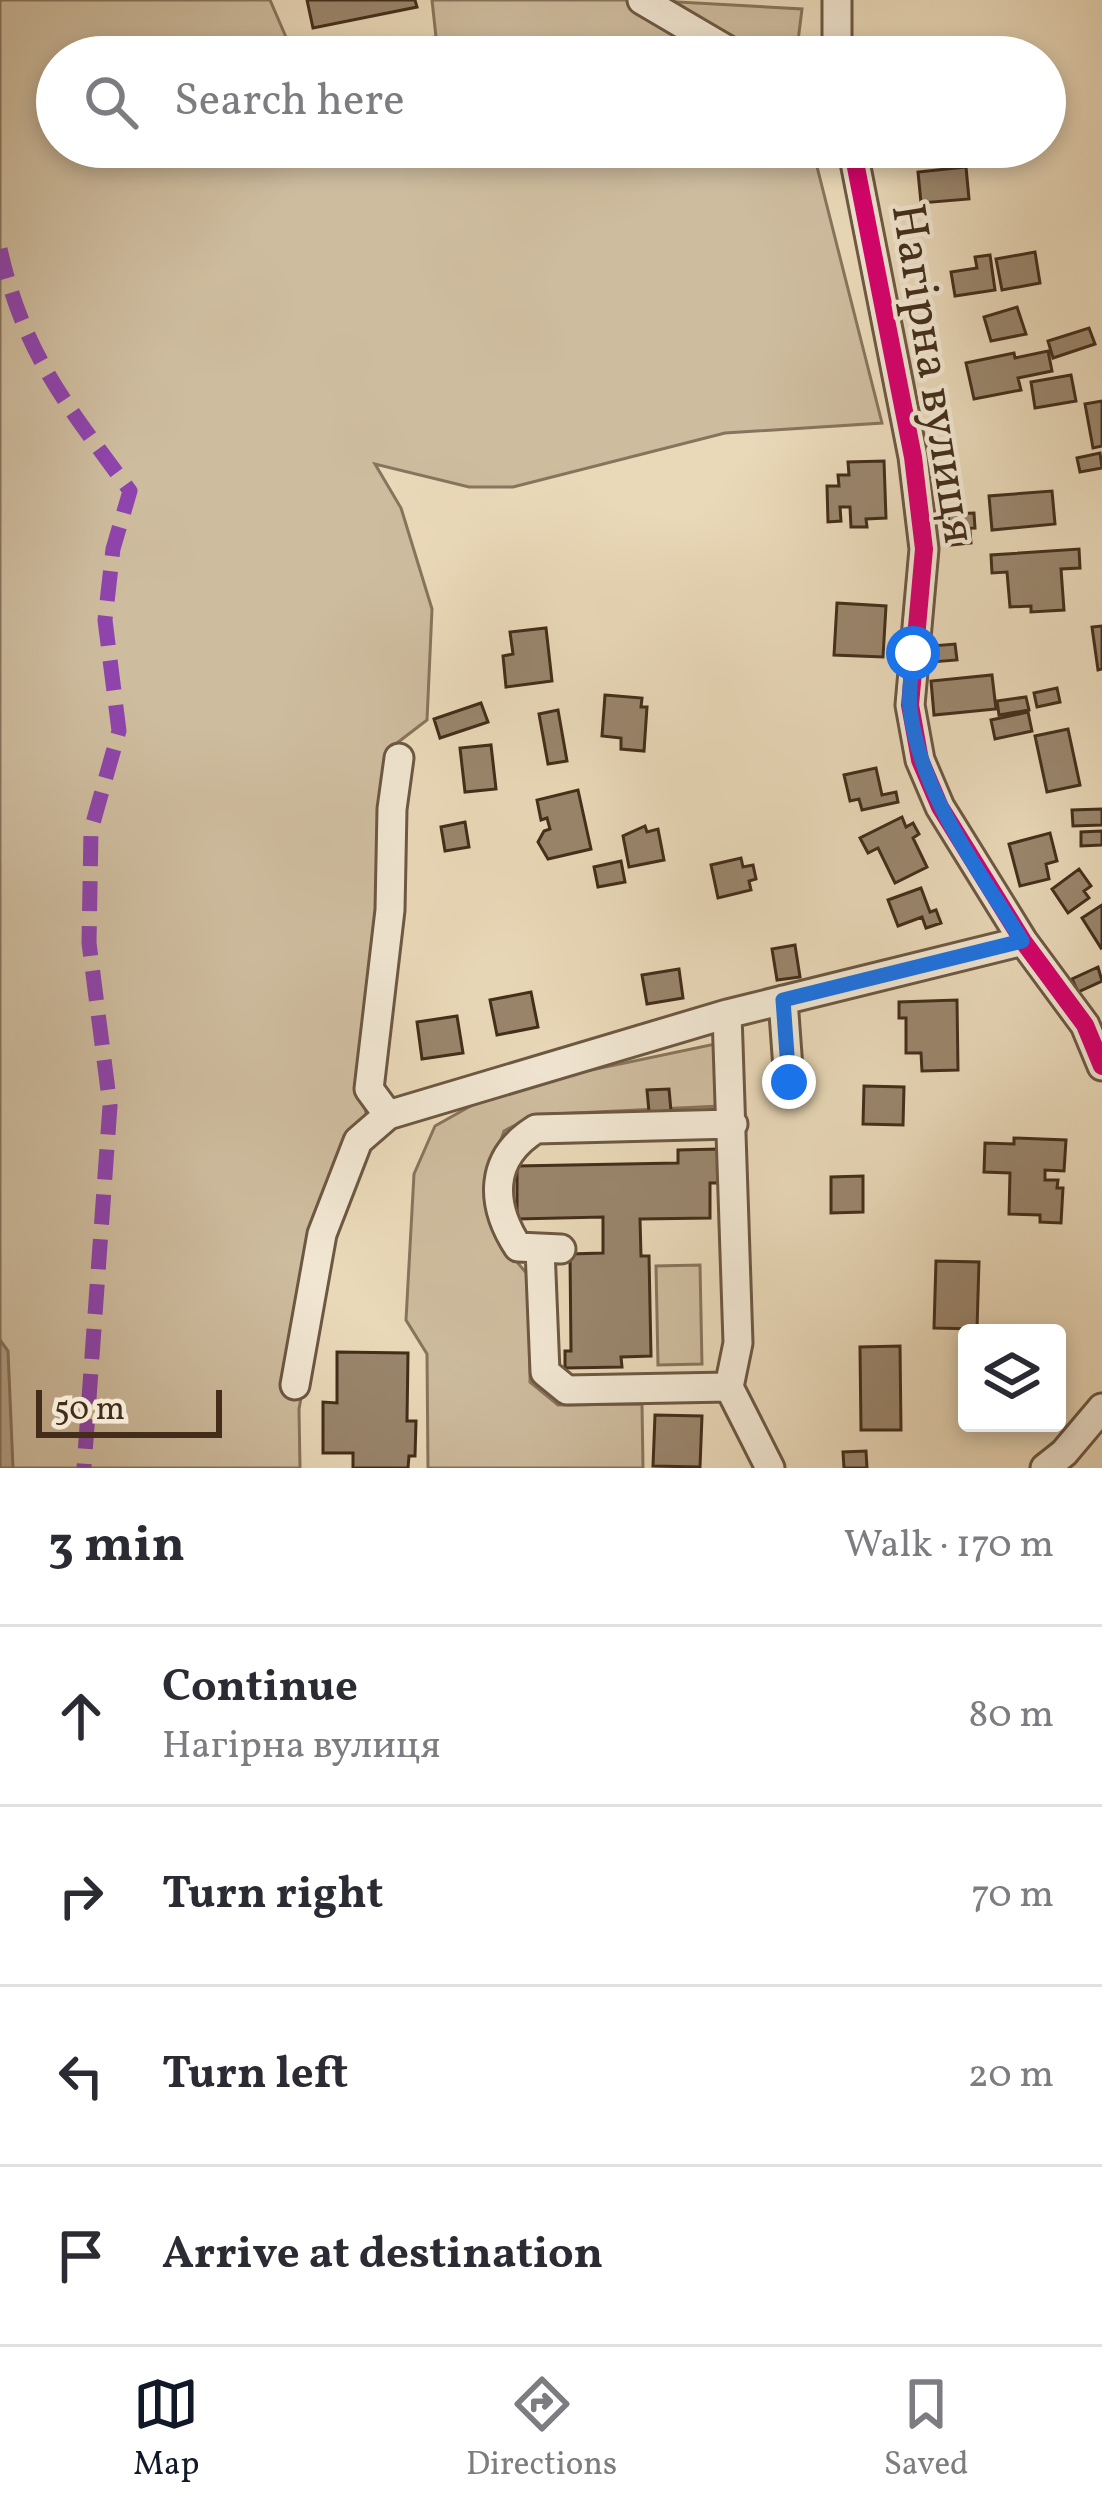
<!DOCTYPE html>
<meta charset="utf-8">
<style>
body{margin:0;font-family:Vollkorn,serif;background:#f2f2f3;color:#2b2b33}
.controls{position:absolute;right:36px;bottom:36px;display:grid;overflow:hidden;border-radius:12px;box-shadow:0 6px 18px #0003}
.controls button{width:108px;height:108px;display:grid;place-items:center;padding:0;border:0;border-bottom:3px solid #e1e1e2;background:#fff;color:#2b2b33;font:60px sans-serif}
.scale{position:absolute;left:36px;bottom:30px;width:186px;box-sizing:border-box;padding-left:12px;border:6px solid #432d1a;border-top:0;font-size:33px;line-height:42px;white-space:nowrap;color:#432d1a;-webkit-text-stroke:9px #f1e6d2;paint-order:stroke}
.stop{position:absolute;width:36px;height:36px;margin:-27px;border:9px solid #1a73e8;border-radius:50%;background:#fff}
.stop.end{background:#1a73e8;border-color:#fff;box-shadow:0 3px 12px #0008}
.list{margin:0;padding:0;list-style:none}
h2{display:flex;justify-content:space-between;align-items:center;height:156px;margin:0;padding:0 48px;font-size:51px}
h2 small{font-size:39px;font-weight:400;color:#7c7c81}
.list li{display:grid;grid-template-columns:78px 1fr auto;gap:36px;align-items:center;box-sizing:border-box;height:180px;padding:0 48px;border-top:3px solid #e1e1e2}
.list b{display:block;font-size:45px;white-space:nowrap}
.list p{margin:0;font-size:39px;white-space:nowrap;color:#7c7c81}
.list em{font-size:39px;font-style:normal;color:#7c7c81}
.icon{flex:none;width:66px;height:66px;fill:none;stroke:currentColor;stroke-width:2;stroke-linecap:round;stroke-linejoin:round}
.map{position:relative;flex:none;width:1102px;height:1468px;overflow:hidden}
.search{position:absolute;background:#fff;box-shadow:0 6px 18px #0003;left:36px;right:36px;top:36px;height:132px;display:flex;align-items:center;gap:30px;box-sizing:border-box;padding:0 42px;border-radius:66px;color:#7c7c81;font-size:45px}
.sheet{height:876px;background:#fff}
nav{display:flex;justify-content:space-around;align-items:center;box-sizing:border-box;height:168px;border-top:3px solid #e1e1e2;background:#fff;font-size:33px;color:#7c7c81}
nav a{display:grid;justify-items:center;gap:6px}
nav .on{color:#111827}
.map>svg:first-child{display:block}
.green{fill:#cebc9e;stroke:#88745c;stroke-width:3}
.water{fill:#b19f83;stroke:#857159;stroke-width:3}
.building{fill:#9a866d;stroke:#432d1a;stroke-width:3}
.lines{fill:none;stroke-linecap:round;stroke-linejoin:round}
.minor-casing{stroke:#6d5842;stroke-width:33}
.minor{stroke:#f1e6d2;stroke-width:27}
.quiet{stroke:#8e44ad;stroke-width:15;stroke-dasharray:30 15;stroke-linecap:butt}
.cycleway-casing{stroke:#f1e6d2;stroke-width:26}
.cycleway{stroke:#d6006c;stroke-width:18}
.route{stroke:#1a73e8;stroke-width:15}
.labels{text-anchor:middle;stroke-width:9;stroke-linejoin:round;paint-order:stroke}
.street-label{font-size:48px;fill:#432d1a;stroke:#f1e6d2}
</style>
<div class="map">
<svg width="1102" height="1468" viewBox="0 0 1102 1468">
<rect width="100%" height="100%" fill="#ead9b9"/>
<filter id="stains"><feTurbulence type="fractalNoise" baseFrequency=".00167" numOctaves="4"/><feColorMatrix values="0 0 0 0 .2 0 0 0 0 .09 0 0 0 0 .02 0 0 0 .5 -.17"/></filter>
<radialGradient id="worn" r=".72"><stop offset=".6" stop-color="#630" stop-opacity="0"/><stop offset="1" stop-color="#630" stop-opacity=".3"/></radialGradient>
<path class="green" d="M0 0H270L292 51 436 37 432 0H642L802 9 796 57H57V147H812L882 423 725 433 513 487H469L375 464 401 508 432 609 427 720 397 743 382 799 380 906 357 1072 370 1131 333 1222 299 1409 300 1468H0Z
M715 1044 720 1106 534 1115 504 1131C480 1199 481 1224 531 1278L530 1382 558 1405 642 1404 643 1468H428L427 1354 406 1320 414 1174 435 1126 501 1089Z
M700 1265 702 1364 658 1365 656 1266Z"/>
<path class="water" d="M0 1340 8 1351 13 1468H0Z"/>
<path class="building" d="M307 0H415L417 7 313 28Z
M926 38 930 57H889L887 46Z
M966 167 969 199 921 203 918 172Z
M1035 252 1040 283 1002 290 996 259Z
M990 255 995 290 955 296 951 272 977 268 975 257Z
M1017 307 1026 334 991 341 984 317Z
M1089 328 1095 344 1053 358 1048 341Z
M1048 351 1052 371 1018 378 1021 390 974 399 966 363 1014 353 1015 358Z
M1071 375 1076 401 1035 408 1031 382Z
M1102 401V446L1093 448 1085 404Z
M1100 453 1102 468 1080 472 1077 458Z
M884 461 886 518 866 519 867 527H851L850 507H840L841 521 828 522 827 486H839L838 475H849L848 462Z
M1052 491 1055 524 992 530 989 496Z
M974 513 975 528 949 529 948 514Z
M970 531 971 543 950 545 949 533Z
M1079 549 1080 568 1061 569 1064 610 1031 612V606L1010 607 1007 572 992 573 991 555Z
M837 603 886 606 883 657 834 655Z
M1102 626V669L1098 670 1092 627Z
M546 628 552 681 506 687 503 656 513 654 510 632Z
M955 644 957 660 932 662 931 646Z
M992 675 996 709 934 715 931 681Z
M1057 688 1060 702 1037 707 1034 693Z
M605 695 642 698 641 707H647L644 751 621 749V738L602 736Z
M1026 697 1029 710 999 715 997 701Z
M481 703 488 722 440 738 434 719Z
M558 710 567 761 548 764 539 714Z
M1028 712 1032 731 995 739 991 720Z
M1068 729 1080 785 1047 792 1035 736Z
M491 745 496 789 465 792 460 748Z
M876 768 882 795 896 792 898 802 862 810 859 799 850 801 844 775Z
M578 790 591 849 548 859 538 842 544 831 550 829 547 818 541 820 537 800Z
M1102 809V825L1073 826 1072 810Z
M902 817 906 827 913 823 919 834 913 838 927 867 895 883 878 848 868 853 860 838Z
M465 822 469 847 445 851 441 827Z
M645 826 647 832 658 829 664 860 629 867 623 836Z
M1102 831V845L1081 846V832Z
M1050 833 1057 861 1046 864 1049 879 1020 886 1009 844Z
M741 858 743 867 753 865 756 879 749 881 751 890 718 898 711 865Z
M621 861 625 882 598 887 594 867Z
M1079 869 1091 886 1084 891 1089 898 1068 913 1052 889Z
M921 888 930 912 936 910 941 923 926 928 922 917 898 926 888 900Z
M1102 905V947L1101 948 1082 918Z
M795 945 800 977 777 980 772 949Z
M1098 967 1102 981 1078 992 1072 979Z
M679 969 683 998 647 1004 642 975Z
M531 992 538 1027 497 1035 490 1000Z
M957 1000 958 1070 922 1071 921 1053H906V1018H899V1002Z
M457 1016 463 1053 422 1059 417 1022Z
M864 1086 904 1087 903 1125 863 1124Z
M669 1089 671 1111 649 1112 647 1090Z
M1014 1138 1066 1140 1064 1171 1045 1170V1180H1058L1057 1188H1063L1061 1223 1040 1222V1215L1009 1214 1010 1173 984 1172 985 1143 1014 1144Z
M719 1149V1183H710V1218L640 1219 641 1256H649L651 1356 621 1357 622 1367 565 1368V1351H571L570 1254 603 1253V1217L517 1219V1166L678 1163V1150Z
M863 1176V1212L831 1213V1177Z
M936 1261 979 1262 977 1329 934 1328Z
M900 1346 901 1430H861L860 1347Z
M337 1352 408 1353 407 1421H416L415 1456H409L408 1468H353V1453H323V1402L337 1403Z
M655 1415 702 1416 700 1467 653 1466Z
M866 1451 867 1468H844L843 1452Z"/>
<g class="lines">
<defs>
<path id="minor" d="M642 0 739 57
M837 0V57
M852 147 913 457 924 549 910 705 920 760 940 807 1023 941 1085 1025 1102 1066
M783 1000 789 1082
M727 1014 738 1343 729 1387 770 1468
M388 1115 369 1089 390 910 392 809 399 758
M540 1249 545 1372 567 1390 729 1387
M561 1249 518 1247C490 1204 489 1158 536 1129L733 1124
M295 1385 322 1234 358 1141 388 1115 727 1014 1023 941
M1045 1468 1064 1453 1102 1408"/>
</defs>
<use href="#minor" class="minor-casing"/>
<use href="#minor" class="minor"/>
<path class="quiet" d="M0 249C24 356 68 406 130 491L113 549 105 620 119 731 91 830 89 943 110 1106 84 1468"/>
<defs>
<path id="cycleway" d="M852 147 913 457 924 549 910 705 920 760 940 807 1023 941 1085 1025 1102 1066"/>
</defs>
<use href="#cycleway" class="cycleway-casing"/>
<use href="#cycleway" class="cycleway"/>
</g>
<g class="lines">
<path class="route" d="M789 1082 783 1000 1022 941C978 868 921 796 910 709 908 691 912 671 913 653"/>
</g>
<g class="labels">
<g class="street-label">
<text transform="translate(936 373) rotate(81)" y="17">Нагірна вулиця</text>
</g>
</g>
<rect width="100%" height="100%" filter="url(#stains)"/>
<rect width="100%" height="100%" fill="url(#worn)"/>
</svg>
<div class="controls">
<button><svg class="icon" aria-label="layers" viewBox="0 0 24 24"><path d="M12 4l9 5-9 5-9-5zM3 14l9 5 9-5"/></svg></button>
</div>
<div class="scale">50 m</div>
<div class="stop" style="left:913px;top:653px"></div>
<div class="stop end" style="left:789px;top:1082px"></div>
<div class="search"><svg class="icon" aria-label="search" viewBox="0 0 24 24"><circle cx="10" cy="10" r="6"/><path d="M15 15l6 6"/></svg>Search here</div>
</div>
<section class="sheet">
<h2>3 min<small>Walk · 170 m</small></h2>
<ul class="list">
<li><svg class="icon" aria-label="ahead" viewBox="0 0 24 24"><path d="M12 20V5M6 11l6-6 6 6"/></svg><div><b>Continue</b><p>Нагірна вулиця</p></div><em>80 m</em></li>
<li><svg class="icon" aria-label="right" viewBox="0 0 24 24"><path d="M7 20v-9h11M14 6l5 5-5 5"/></svg><div><b>Turn right</b></div><em>70 m</em></li>
<li><svg class="icon" aria-label="left" viewBox="0 0 24 24"><path d="M17 20v-9H6M10 6l-5 5 5 5"/></svg><div><b>Turn left</b></div><em>20 m</em></li>
<li><svg class="icon" aria-label="arrive" viewBox="0 0 24 24"><path d="M6 21V4h12l-3 4 3 4H6"/></svg><div><b>Arrive at destination</b></div></li>
</ul>
</section>
<nav>
<a class="on"><svg class="icon" aria-label="map" viewBox="0 0 24 24"><path d="M3 6l6-2 6 2 6-2v14l-6 2-6-2-6 2zM9 4v14M15 6v14"/></svg>Map</a>
<a><svg class="icon" aria-label="directions" viewBox="0 0 24 24"><path d="M12 3l9 9-9 9-9-9zM9 14v-3h6M13 9l2 2-2 2"/></svg>Directions</a>
<a><svg class="icon" aria-label="saved" viewBox="0 0 24 24"><path d="M7 4h10v16l-5-4-5 4z"/></svg>Saved</a>
</nav>
